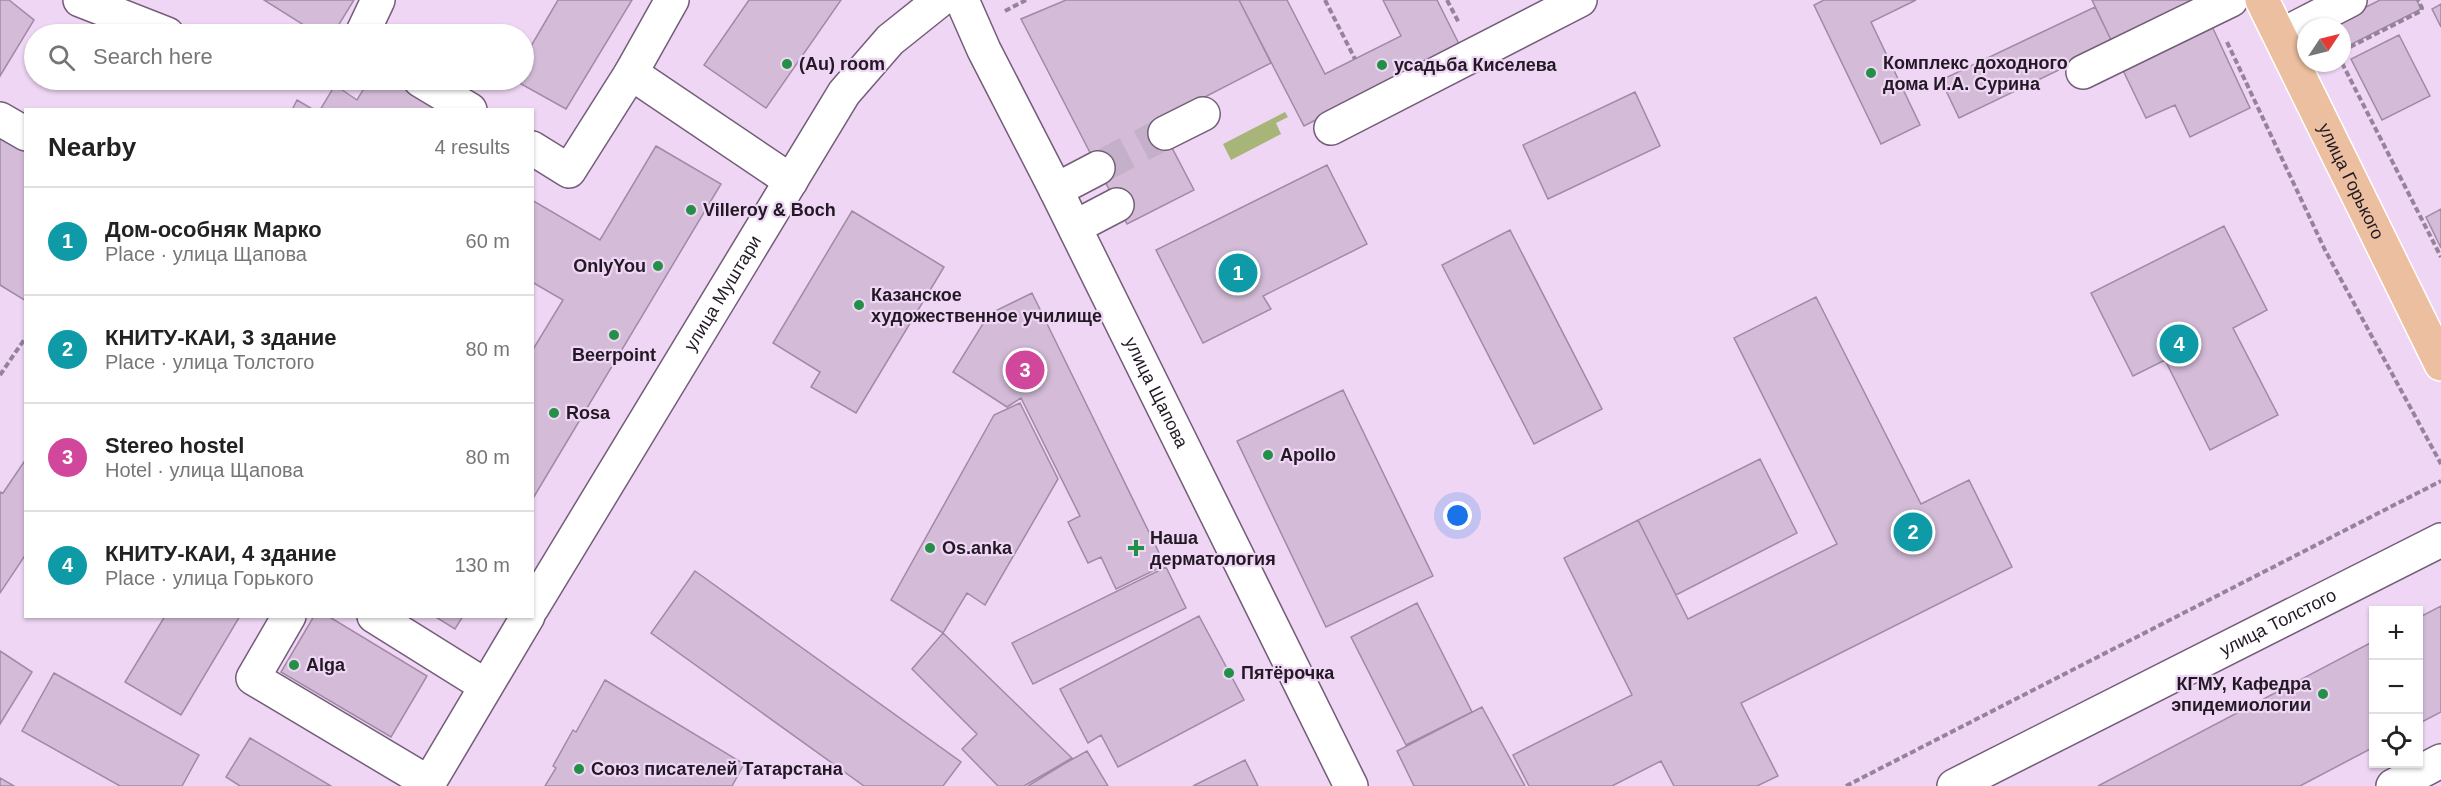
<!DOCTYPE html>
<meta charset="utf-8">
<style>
body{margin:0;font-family:Helvetica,sans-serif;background:#f6f6f6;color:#222}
.controls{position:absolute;right:18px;bottom:18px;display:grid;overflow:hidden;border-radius:0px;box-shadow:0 2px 4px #0004}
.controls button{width:54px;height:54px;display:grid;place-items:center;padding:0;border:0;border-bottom:2px solid #e0e0e0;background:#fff;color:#222;font:30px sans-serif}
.compass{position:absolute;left:2297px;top:18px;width:54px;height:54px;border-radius:50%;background:#fff;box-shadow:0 2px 4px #0004;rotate:55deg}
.you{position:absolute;left:1458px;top:516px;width:21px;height:21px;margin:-15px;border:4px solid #fff;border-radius:50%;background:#1a73e8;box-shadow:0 0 0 9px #1a73e833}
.badge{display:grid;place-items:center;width:39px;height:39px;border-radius:50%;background:#1a73e8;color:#fff;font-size:20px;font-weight:700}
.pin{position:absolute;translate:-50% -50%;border:3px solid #fff;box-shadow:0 2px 6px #0006}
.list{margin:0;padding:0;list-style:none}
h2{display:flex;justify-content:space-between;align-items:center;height:78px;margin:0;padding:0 24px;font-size:26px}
h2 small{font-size:20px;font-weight:400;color:#767676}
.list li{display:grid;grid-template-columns:39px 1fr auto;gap:18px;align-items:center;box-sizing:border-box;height:108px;padding:0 24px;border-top:2px solid #e0e0e0}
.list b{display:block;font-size:22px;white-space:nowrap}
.list p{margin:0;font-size:20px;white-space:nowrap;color:#767676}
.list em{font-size:20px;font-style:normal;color:#767676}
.icon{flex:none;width:33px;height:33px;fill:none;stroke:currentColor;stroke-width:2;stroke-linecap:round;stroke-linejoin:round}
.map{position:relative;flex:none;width:2441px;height:786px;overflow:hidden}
.search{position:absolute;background:#fff;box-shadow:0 2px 4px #0004;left:24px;top:24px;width:510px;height:66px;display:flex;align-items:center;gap:15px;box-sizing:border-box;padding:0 21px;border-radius:33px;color:#767676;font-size:22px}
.panel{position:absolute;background:#fff;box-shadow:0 2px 4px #0004;left:24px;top:108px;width:510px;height:510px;border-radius:0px}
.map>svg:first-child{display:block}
.green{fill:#a8b579}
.building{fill:#d4bcd9;stroke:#a18aa6;stroke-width:1.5}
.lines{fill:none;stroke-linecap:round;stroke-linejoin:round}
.minor-tunnel{stroke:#c5b0ca;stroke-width:33;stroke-dasharray:33 16;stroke-linecap:butt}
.minor-casing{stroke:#735d78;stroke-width:36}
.major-casing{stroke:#fff;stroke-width:36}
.path{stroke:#958499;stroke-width:4;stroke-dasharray:6 3;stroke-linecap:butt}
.minor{stroke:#fff;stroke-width:33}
.major{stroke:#ebbf9f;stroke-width:33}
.poi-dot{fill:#248f46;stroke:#eed6f4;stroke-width:2}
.labels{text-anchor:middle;stroke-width:4.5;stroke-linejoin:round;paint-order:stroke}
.poi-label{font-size:18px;font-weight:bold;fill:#221924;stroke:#eed6f4;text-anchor:start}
.street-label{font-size:18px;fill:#221924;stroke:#eed6f4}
</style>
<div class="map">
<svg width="2441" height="786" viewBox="0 0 2441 786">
<rect width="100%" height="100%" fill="#eed6f4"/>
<path class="green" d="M1285 112 1288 117 1276 123 1281 134 1231 160 1223 144Z"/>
<path class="building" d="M0 0H9L34 20 0 76Z
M264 0H354L333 34H318Z
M558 0H632L566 109 514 80H524V58Z
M749 0H841L766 108 704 65Z
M1066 0H1239L1271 63 1158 121 1194 190 1127 224 1021 19Z
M1239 0H1287L1325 74 1401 36 1383 0H1437L1460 46 1304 126Z
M1824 0H1916L1871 22 1920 125 1881 144 1814 5Z
M2092 0H2198L2113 44Z
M2380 0H2417L2421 9 2346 47 2342 40V27H2335L2334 23Z
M2441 4V27L2432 9Z
M2095 7 2113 44 1959 118 1941 80Z
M2210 22 2250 108 2190 137 2175 105 2146 118 2120 64Z
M2399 35 2430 96 2382 120 2351 59Z
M369 80H403L450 110H320L335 85 357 100Z
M1635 92 1660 146 1548 199 1523 145Z
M297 100 314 110H292Z
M0 130 26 146V301L0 285Z
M656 146 721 184 532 500V351L563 300 532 282V200L600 240Z
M1327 165 1367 244 1263 296 1271 309 1203 343 1156 250Z
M2441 209V248L2426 217Z
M852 211 944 267 856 413 811 387 820 372 773 343Z
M2224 226 2267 310 2233 328 2278 415 2210 450 2165 360 2133 376 2091 293Z
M1510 230 1602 409 1534 444 1442 265Z
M1032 293 1165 565 1116 589 1101 557 1088 563 1068 522 1080 516 1021 398 1007 407 953 372 989 314Z
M1816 297 1921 504 1969 480 2012 567 1741 703 1778 776 1757 786H1674L1661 761 1612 786H1529L1513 755 1632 695 1564 558 1638 520 1688 619 1837 544 1734 338Z
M1343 390 1433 576 1326 627 1237 441Z
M1020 403 1058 479 985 605 967 593 943 633 891 600 994 415Z
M26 459V554L0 593V492L3 493Z
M1760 459 1797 533 1676 595 1638 520Z
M1166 567 1186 608 1033 684 1012 643Z
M695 571 961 762 943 786H864L651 633Z
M1417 603 1472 712 1406 745 1351 637Z
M2441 606V712L2418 724V618Z
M165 616H240L181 715 125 682Z
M314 616H328L427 676 391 737 281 672Z
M434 616H463L455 629Z
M1199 616 1244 700 1118 767 1101 735 1088 743 1060 689Z
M943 633 1072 758 1024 786H998L962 749 977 734 912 669Z
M2374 641V747L2300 786H2098Z
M0 651 32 672 0 724Z
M54 673 199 755 182 786H120L22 731Z
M605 680 744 764 732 786H545L556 768 553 766 573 730 576 732Z
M1482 707 1525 786H1414L1397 751Z
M250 738 331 786H240L226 777Z
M1087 751 1108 786H1028L1062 765Z
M1245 760 1258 786H1193Z
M0 778 14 786H0Z"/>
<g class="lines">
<path class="minor-tunnel" d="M1098 168 1165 133"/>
<defs>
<g id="minor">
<path d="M80 0 167 34"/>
<path id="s1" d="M962 0 984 50 1056 190 1351 786"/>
<path d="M362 34 378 0"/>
<path d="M2280 36 2350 0"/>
<path d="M2083 72 2231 0"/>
<path d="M631 73 672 0"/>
<path d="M420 80 470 110"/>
<path d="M0 119 26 134"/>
<path d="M1331 128 1580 0"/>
<path d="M1165 133 1203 114"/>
<path d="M532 148 569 171 631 73 791 181"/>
<path d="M1056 190 1098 168"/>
<path d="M1075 227 1117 205"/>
<path id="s2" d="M532 608 844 93 890 40 940 0"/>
<path d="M289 616 253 678 429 783"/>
<path d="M374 616 486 686"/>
<path d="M427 786 528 616"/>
<path id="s3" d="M1954 786 2441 540"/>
<path d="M2393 786 2441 761"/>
</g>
<g id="major">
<path id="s4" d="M2262 0 2441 364"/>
</g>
</defs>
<use href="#minor" class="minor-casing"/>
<use href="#major" class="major-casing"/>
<path class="path" d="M1325 0 1355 59
M1447 0 1459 23
M1005 11 1026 0
M2227 42 2325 250 2441 464
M2342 51 2421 11 2422 8 2418 0
M2342 63 2441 257
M0 375 26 337
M1846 786 2441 481"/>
<use href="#minor" class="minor"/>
<use href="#major" class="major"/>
</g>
<g class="poi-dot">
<circle cx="787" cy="64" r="6"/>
<circle cx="1382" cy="65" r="6"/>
<circle cx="1871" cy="73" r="6"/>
<circle cx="691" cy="210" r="6"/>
<circle cx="658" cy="266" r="6"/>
<circle cx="859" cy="305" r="6"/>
<circle cx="614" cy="335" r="6"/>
<circle cx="554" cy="413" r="6"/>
<circle cx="1268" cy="455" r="6"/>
<circle cx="930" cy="548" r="6"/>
<path d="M1133 539h6v6h6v6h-6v6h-6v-6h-6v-6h6z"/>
<circle cx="294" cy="665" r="6"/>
<circle cx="1229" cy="673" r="6"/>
<circle cx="2323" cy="694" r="6"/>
<circle cx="579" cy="769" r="6"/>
</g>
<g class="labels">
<g class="poi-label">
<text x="1883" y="69">Комплекс доходного<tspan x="1883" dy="21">дома И.А. Сурина</tspan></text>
<text x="799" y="70">(Au) room</text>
<text x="1394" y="71">усадьба Киселева</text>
<text x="703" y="216">Villeroy &amp; Boch</text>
<text x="646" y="272" text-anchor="end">OnlyYou</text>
<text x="871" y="301">Казанское<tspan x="871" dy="21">художественное училище</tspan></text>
<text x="614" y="361" text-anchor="middle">Beerpoint</text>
<text x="566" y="419">Rosa</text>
<text x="1280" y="461">Apollo</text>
<text x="1150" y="544">Наша<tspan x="1150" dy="21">дерматология</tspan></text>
<text x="942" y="554">Os.anka</text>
<text x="306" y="671">Alga</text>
<text x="1241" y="679">Пятёрочка</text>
<text x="2311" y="690" text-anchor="end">КГМУ, Кафедра<tspan x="2311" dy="21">эпидемиологии</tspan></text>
<text x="591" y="775">Союз писателей Татарстана</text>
</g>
<g class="street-label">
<text dy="6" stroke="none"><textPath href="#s4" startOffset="202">улица Горького</textPath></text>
<text dy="6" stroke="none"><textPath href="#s2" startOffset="368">улица Муштари</textPath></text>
<text dy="6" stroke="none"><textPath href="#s1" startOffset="438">улица Щапова</textPath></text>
<text dy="6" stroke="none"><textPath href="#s3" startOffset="363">улица Толстого</textPath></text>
</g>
</g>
</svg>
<div class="controls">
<button>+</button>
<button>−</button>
<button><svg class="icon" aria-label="locate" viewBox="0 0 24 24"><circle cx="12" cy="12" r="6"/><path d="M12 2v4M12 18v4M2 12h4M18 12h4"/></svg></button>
</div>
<svg class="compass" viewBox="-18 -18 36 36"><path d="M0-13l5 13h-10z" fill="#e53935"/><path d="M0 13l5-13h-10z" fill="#767676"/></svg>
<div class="you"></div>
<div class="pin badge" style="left:1238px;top:273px;background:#0f9aa8">1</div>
<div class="pin badge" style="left:1913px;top:532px;background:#0f9aa8">2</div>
<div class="pin badge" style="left:1025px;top:370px;background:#d1479c">3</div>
<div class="pin badge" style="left:2179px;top:344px;background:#0f9aa8">4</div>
<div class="search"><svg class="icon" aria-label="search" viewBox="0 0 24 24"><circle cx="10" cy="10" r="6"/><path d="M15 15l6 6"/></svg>Search here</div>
<section class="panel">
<h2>Nearby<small>4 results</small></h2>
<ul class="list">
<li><span class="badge" style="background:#0f9aa8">1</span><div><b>Дом-особняк Марко</b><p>Place · улица Щапова</p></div><em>60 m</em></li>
<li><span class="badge" style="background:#0f9aa8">2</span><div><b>КНИТУ-КАИ, 3 здание</b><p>Place · улица Толстого</p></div><em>80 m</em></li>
<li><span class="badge" style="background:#d1479c">3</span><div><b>Stereo hostel</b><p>Hotel · улица Щапова</p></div><em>80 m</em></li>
<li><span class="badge" style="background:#0f9aa8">4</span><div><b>КНИТУ-КАИ, 4 здание</b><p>Place · улица Горького</p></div><em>130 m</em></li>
</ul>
</section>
</div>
